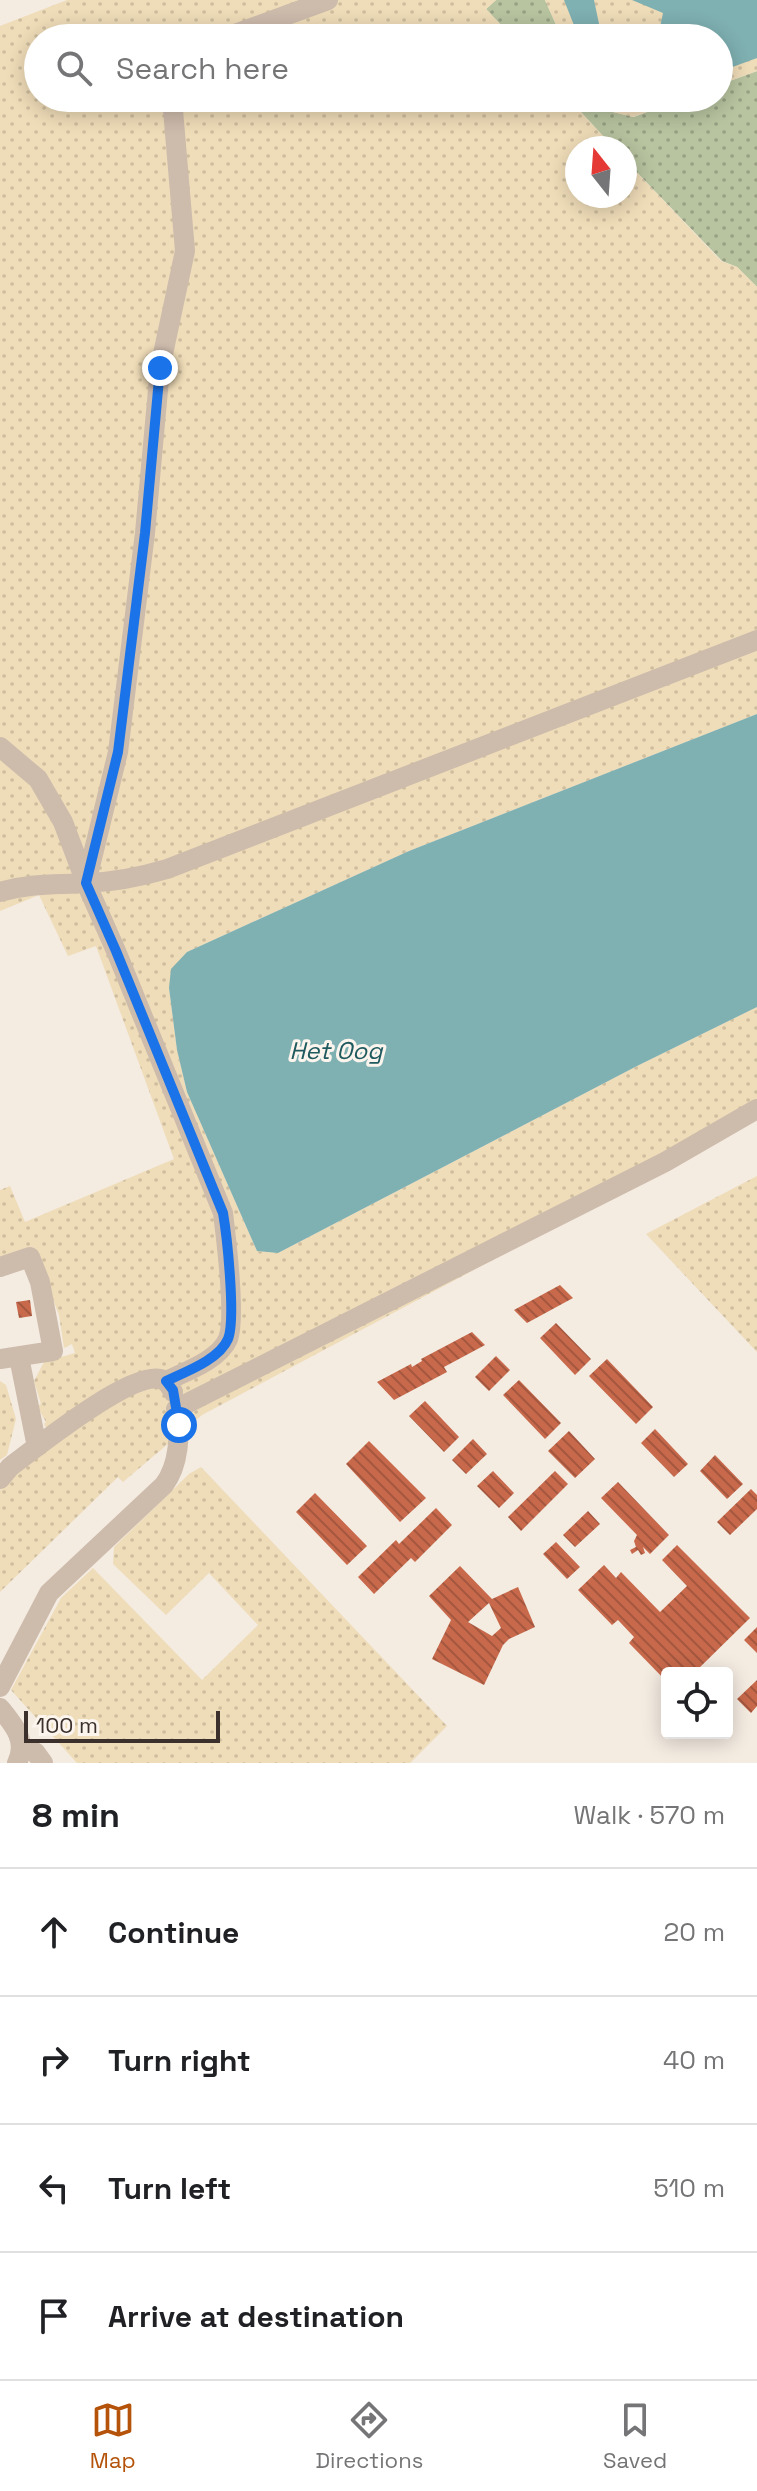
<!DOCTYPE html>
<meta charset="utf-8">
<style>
body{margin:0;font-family:"Space Grotesk",sans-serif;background:#f2f2f2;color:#202124}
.controls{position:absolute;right:24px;bottom:24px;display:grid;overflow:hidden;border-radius:8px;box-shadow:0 4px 20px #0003}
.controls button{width:72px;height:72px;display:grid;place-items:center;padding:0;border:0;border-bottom:2px solid #e0e0e0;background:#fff;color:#202124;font:40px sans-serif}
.compass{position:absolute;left:565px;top:136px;width:72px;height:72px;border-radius:50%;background:#fff;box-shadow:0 4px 20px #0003;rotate:343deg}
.scale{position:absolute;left:24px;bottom:20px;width:196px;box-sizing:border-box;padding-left:8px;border:4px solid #3b302b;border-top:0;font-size:22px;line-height:28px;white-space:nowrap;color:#3b302b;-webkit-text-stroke:6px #fbf5ee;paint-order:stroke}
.stop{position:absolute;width:24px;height:24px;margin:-18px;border:6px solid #1a73e8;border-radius:50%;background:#fff}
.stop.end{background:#1a73e8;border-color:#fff;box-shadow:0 2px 8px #0008}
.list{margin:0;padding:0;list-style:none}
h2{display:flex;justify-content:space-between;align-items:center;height:104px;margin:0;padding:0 32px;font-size:34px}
h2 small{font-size:26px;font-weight:400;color:#757577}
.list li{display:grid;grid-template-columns:52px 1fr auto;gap:24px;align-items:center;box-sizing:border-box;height:128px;padding:0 32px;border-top:2px solid #e0e0e0}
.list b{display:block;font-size:30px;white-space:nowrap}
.list em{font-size:26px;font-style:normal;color:#757577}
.icon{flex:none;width:44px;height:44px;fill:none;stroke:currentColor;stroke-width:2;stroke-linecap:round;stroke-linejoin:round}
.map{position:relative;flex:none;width:757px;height:1763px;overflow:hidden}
.search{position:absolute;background:#fff;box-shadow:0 4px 20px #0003;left:24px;right:24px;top:24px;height:88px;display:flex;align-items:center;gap:20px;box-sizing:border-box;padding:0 28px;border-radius:44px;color:#757577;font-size:30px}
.sheet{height:616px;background:#fff}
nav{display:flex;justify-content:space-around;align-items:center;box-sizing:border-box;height:112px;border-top:2px solid #e0e0e0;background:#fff;font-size:22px;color:#757577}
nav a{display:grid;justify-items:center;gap:4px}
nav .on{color:#b45309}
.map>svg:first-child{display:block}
.grass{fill:url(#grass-dots)}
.sand{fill:url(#sand-dots)}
.water{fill:#7fb0b2}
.building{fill:url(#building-back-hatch);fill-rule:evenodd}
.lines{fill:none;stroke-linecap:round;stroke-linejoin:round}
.minor{stroke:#cdbbac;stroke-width:20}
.route{stroke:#1a73e8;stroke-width:10}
.labels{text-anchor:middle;stroke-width:6;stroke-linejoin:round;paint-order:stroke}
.water-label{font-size:24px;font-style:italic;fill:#1f5a5e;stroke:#fbf5ee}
</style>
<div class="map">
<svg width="757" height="1763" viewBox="0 0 757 1763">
<defs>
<pattern id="grass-dots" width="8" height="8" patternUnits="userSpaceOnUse" patternTransform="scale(2)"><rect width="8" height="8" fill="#b8c4a0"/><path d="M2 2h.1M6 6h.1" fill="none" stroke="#97a083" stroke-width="1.8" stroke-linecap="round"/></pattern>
<pattern id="sand-dots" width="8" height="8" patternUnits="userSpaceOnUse" patternTransform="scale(2)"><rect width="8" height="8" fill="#efdcb8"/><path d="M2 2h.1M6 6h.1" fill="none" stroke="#cebd9e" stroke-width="1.8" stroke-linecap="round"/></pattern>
<pattern id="building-back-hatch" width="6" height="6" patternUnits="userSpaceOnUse" patternTransform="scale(2)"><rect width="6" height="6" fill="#c8694b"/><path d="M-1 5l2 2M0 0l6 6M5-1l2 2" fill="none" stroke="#a4573f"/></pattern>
</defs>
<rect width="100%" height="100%" fill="#f4ebe1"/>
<path class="grass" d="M496 0H545L562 38H513L486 9Z
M757 71V287L737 267 722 261 625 160V148H614L568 98H600L613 112 634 117 684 98H719V85Z"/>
<path class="sand" d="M67 0H496L486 9 513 38H38V98H568L614 148H577V196H625V160L721 261 737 267 757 287V714L409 851 187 952 169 988 177 1050 187 1092 257 1251 278 1253 637 1066 757 1007V1119L202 1415 123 1482 118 1477 0 1592V1490L48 1431 44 1424 46 1422 37 1406 41 1404 34 1381 44 1362 75 1353 72 1344 64 1348 59 1315 33 1247 0 1260V1190L10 1186 25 1222 174 1159 96 946 68 956 39 895 0 911V26Z
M545 0H757V71L719 85V38H562Z
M600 98H684L633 117 613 112Z
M757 1176V1352L646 1234Z
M0 1381 6 1385 16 1419 7 1455 0 1460Z
M201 1467 447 1726 410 1763H77L11 1690 61 1598 93 1568 202 1680 258 1625 209 1573 166 1615 113 1564 114 1547 189 1474Z"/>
<path class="water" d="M564 0H594L602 38H579Z
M632 0H757V58L719 72V38H627V34L660 27 663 13Z
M757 714V1007L637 1066 278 1253 257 1251 187 1092 177 1050 169 988 171 969 187 952 409 851Z"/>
<path class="building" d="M560 1285 573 1298 527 1323 514 1310Z
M30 1300 32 1316 19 1318 16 1302Z
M556 1323 591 1359 575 1375 540 1338Z
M472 1332 485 1345 444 1367 447 1372 394 1400 377 1382 411 1364 412 1367 422 1361 421 1359Z
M496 1356 510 1370 489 1391 475 1377Z
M607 1359 653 1407 636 1424 589 1376Z
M519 1380 561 1423 545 1439 503 1395Z
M425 1401 459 1437 444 1452 409 1416Z
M655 1429 688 1464 674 1477 641 1443Z
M569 1431 595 1459 575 1478 548 1451Z
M473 1439 487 1454 466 1474 452 1460Z
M369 1441 426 1498 400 1522 346 1464Z
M715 1455 743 1484 727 1499 700 1471Z
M493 1471 514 1493 499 1508 477 1486Z
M555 1471 568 1484 521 1531 508 1517Z
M618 1482 669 1535 650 1554 643 1547 645 1553 641 1555 638 1550 632 1554 630 1550 636 1547 634 1541 637 1535 601 1498Z
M751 1489 757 1495V1509L730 1535 717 1522Z
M315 1493 367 1546 347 1565 296 1512Z
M436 1508 452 1525 415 1562 411 1558 374 1594 358 1577 396 1540 399 1544Z
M588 1511 600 1524 575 1547 563 1535Z
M556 1542 580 1567 567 1579 543 1554Z
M677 1545 750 1618 694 1673H667V1682L629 1643 634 1637 618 1620 612 1625 578 1590 604 1565 616 1578 621 1572 660 1612 687 1586 662 1560Z
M460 1566 492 1599 518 1587 535 1627 509 1639 503 1645 484 1685 432 1659 451 1620 429 1596ZM489 1603 501 1628 492 1636 468 1622Z
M757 1627V1653L744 1640Z
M757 1680V1706L751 1713 737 1699Z"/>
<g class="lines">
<path class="minor" d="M224 38 328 0
M0 747 38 779 63 822 86 883 116 951 223 1213C226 1237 236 1319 228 1339 219 1360 185 1372 166 1381
M86 883 118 752 145 533 160 368 185 251 172 98
M0 892C30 883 56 885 87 883 115 882 140 877 167 869L757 640
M0 1267 30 1257 40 1282 53 1351 0 1359
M19 1357 37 1447
M0 1479 10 1467C37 1447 129 1372 160 1379 167 1380 170 1386 173 1392
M0 1687 49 1593 164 1485C179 1465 181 1433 176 1409L665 1162 757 1109
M0 1708C14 1725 28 1741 17 1763
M22 1747 35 1752 43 1763"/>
</g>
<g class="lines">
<path class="route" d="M160 368 145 533 118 752 86 883 116 951 223 1213C227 1236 236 1319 228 1339 219 1360 185 1372 166 1381L173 1390 179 1425"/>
</g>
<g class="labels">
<g class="water-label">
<text x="336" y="1059">Het Oog</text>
</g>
</g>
</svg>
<div class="controls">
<button><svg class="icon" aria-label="locate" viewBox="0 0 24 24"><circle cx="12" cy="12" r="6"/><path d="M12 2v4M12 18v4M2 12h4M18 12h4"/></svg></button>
</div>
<svg class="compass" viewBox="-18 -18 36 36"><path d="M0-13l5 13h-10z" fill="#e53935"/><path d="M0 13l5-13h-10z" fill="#757577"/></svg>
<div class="scale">100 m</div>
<div class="stop" style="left:179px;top:1425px"></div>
<div class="stop end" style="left:160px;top:368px"></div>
<div class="search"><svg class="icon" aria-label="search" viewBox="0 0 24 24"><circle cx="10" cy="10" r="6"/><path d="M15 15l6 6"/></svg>Search here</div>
</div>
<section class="sheet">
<h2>8 min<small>Walk · 570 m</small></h2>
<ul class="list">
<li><svg class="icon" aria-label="ahead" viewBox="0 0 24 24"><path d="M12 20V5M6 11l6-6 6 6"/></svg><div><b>Continue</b></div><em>20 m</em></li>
<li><svg class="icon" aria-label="right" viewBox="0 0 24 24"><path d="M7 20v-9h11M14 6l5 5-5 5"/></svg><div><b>Turn right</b></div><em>40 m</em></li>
<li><svg class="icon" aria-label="left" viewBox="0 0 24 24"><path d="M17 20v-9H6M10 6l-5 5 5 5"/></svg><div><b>Turn left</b></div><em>510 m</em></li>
<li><svg class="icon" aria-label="arrive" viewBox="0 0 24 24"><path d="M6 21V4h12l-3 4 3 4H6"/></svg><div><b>Arrive at destination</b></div></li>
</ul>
</section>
<nav>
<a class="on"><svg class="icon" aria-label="map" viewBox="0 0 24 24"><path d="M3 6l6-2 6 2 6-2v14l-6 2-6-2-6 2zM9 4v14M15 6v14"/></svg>Map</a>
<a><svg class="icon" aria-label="directions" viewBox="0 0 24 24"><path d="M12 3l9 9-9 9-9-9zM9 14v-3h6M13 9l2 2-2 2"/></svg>Directions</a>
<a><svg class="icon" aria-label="saved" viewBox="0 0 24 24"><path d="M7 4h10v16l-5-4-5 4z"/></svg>Saved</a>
</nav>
